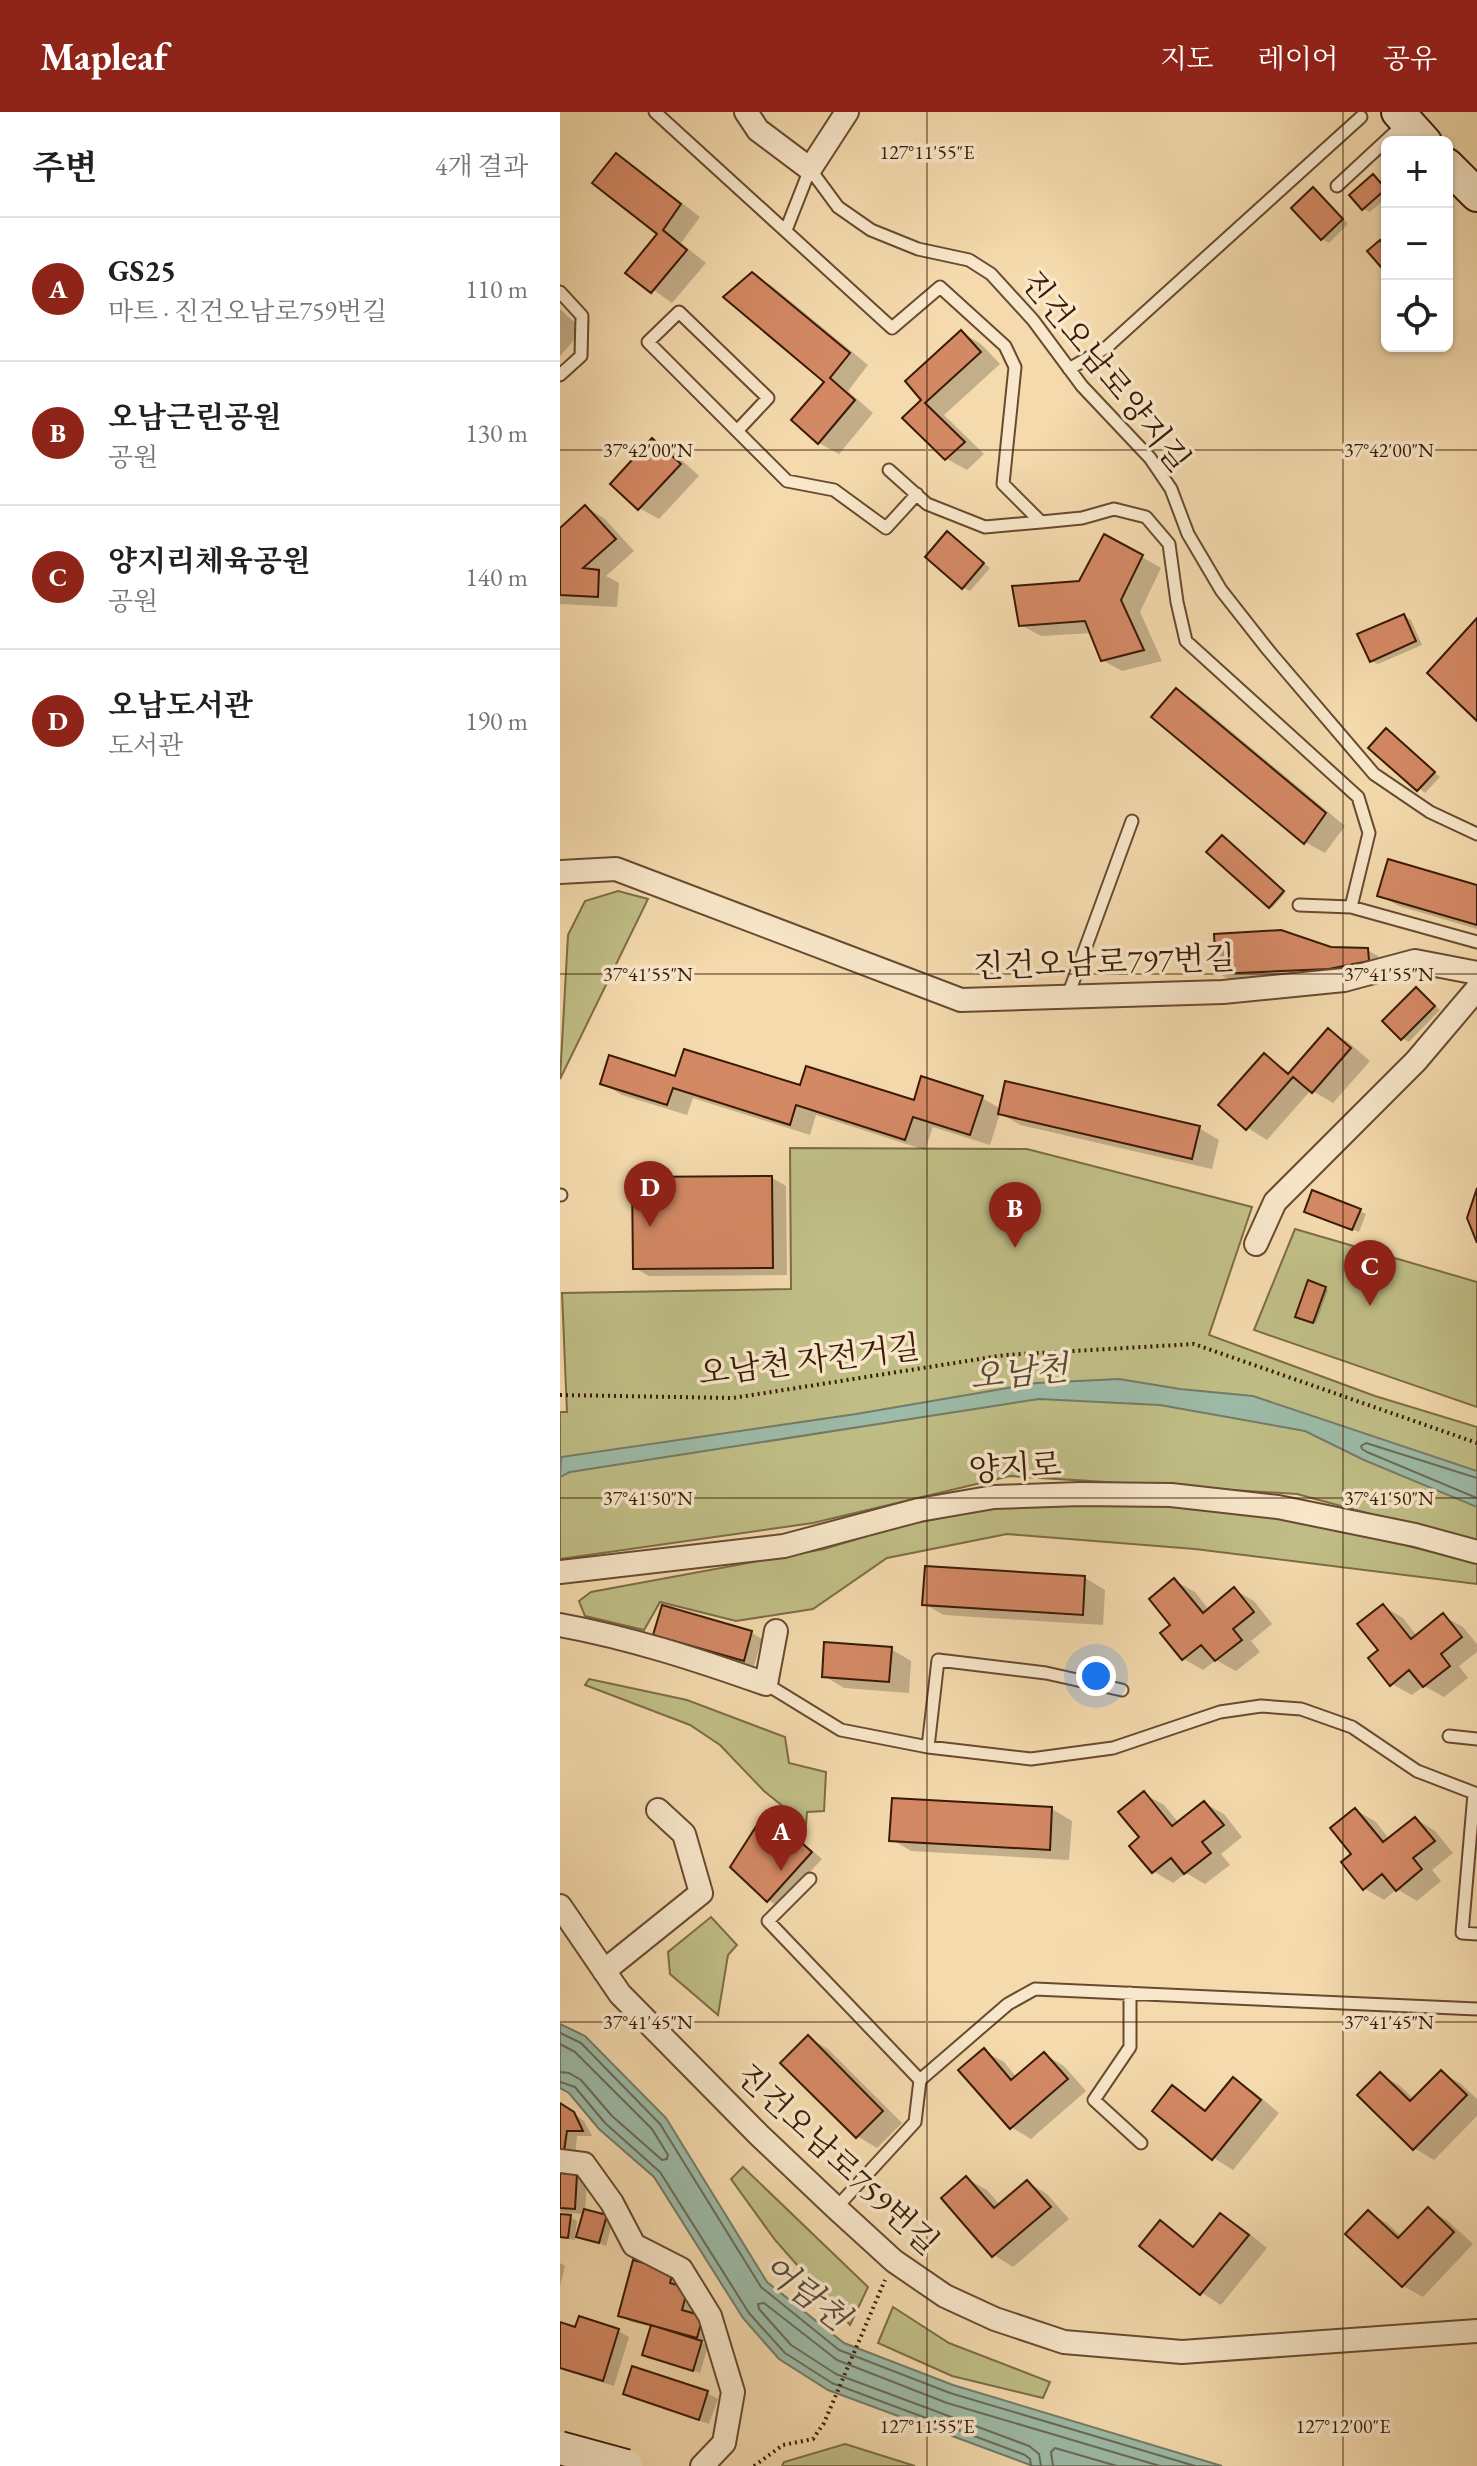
<!DOCTYPE html>
<html lang="ko">
<meta charset="utf-8">
<style>
body{margin:0;font-family:"EB Garamond","Noto Serif KR",serif;background:#f2f2f2;color:#202124}
.controls{position:absolute;right:24px;top:24px;display:grid;overflow:hidden;border-radius:12px;box-shadow:0 2px 6px #0004}
.controls button{width:72px;height:72px;display:grid;place-items:center;padding:0;border:0;border-bottom:2px solid #e0e0e0;background:#fff;color:#202124;font:40px sans-serif}
.you{position:absolute;left:536px;top:1564px;width:28px;height:28px;margin:-20px;border:6px solid #fff;border-radius:50%;background:#1a73e8;box-shadow:0 0 0 12px #1a73e833}
.badge{display:grid;place-items:center;width:52px;height:52px;border-radius:50%;background:#8f2418;color:#fff;font-size:26px;font-weight:700}
.pin{position:absolute;translate:-50% -66px;filter:drop-shadow(0 2px 4px #0008)}
.pin::after{content:'';position:absolute;top:42px;width:28px;height:24px;background:inherit;clip-path:polygon(0 0,100% 0,50% 100%)}
.list{margin:0;padding:0;list-style:none}
h2{display:flex;justify-content:space-between;align-items:center;height:104px;margin:0;padding:0 32px;font-size:34px}
h2 small{font-size:26px;font-weight:400;color:#757577}
.list li{display:grid;grid-template-columns:52px 1fr auto;gap:24px;align-items:center;box-sizing:border-box;height:144px;padding:0 32px;border-top:2px solid #e0e0e0}
.list b{display:block;font-size:30px;white-space:nowrap}
.list p{margin:0;font-size:26px;white-space:nowrap;color:#757577}
.list em{font-size:26px;font-style:normal;color:#757577}
.icon{flex:none;width:44px;height:44px;fill:none;stroke:currentColor;stroke-width:2;stroke-linecap:round;stroke-linejoin:round}
.map{position:relative;flex:none;width:917px;height:2354px;overflow:hidden}
header{display:flex;align-items:center;gap:48px;box-sizing:border-box;height:112px;padding:0 40px;background:#8f2418;color:#fff}
header strong{font-size:38px}
nav{display:flex;gap:44px;margin-inline-start:auto;font-size:28px}
main{display:flex}
aside{flex:1;background:#fff}
.map>svg:first-child{display:block}
.green{fill:#c0be86;stroke:#7d6c46;stroke-width:2}
.water{fill:#9cbba8;stroke:#757b67;stroke-width:2}
.shadow{fill:#0003}
.lines{fill:none;stroke-linecap:round;stroke-linejoin:round}
.shore{stroke:#6b6a57;stroke-width:2}
.building{fill:#d48965;stroke:#3a1a06;stroke-width:2}
.service-casing{stroke:#684a30;stroke-width:15}
.minor-casing{stroke:#684a30;stroke-width:26}
.secondary-casing{stroke:#3a1a06;stroke-width:36}
.path{stroke:#3a1a06;stroke-width:4;stroke-dasharray:2 4;stroke-linecap:butt}
.service{stroke:#f8e7ca;stroke-width:11}
.minor{stroke:#f8e7ca;stroke-width:22}
.secondary{stroke:#f8e7ca;stroke-width:32}
.secondary-bridge-casing{stroke:#3a1a06;stroke-width:36;stroke-linecap:butt}
.secondary-bridge{stroke:#f8e7ca;stroke-width:32}
.ticks{fill:none;stroke:#3a1a06;stroke-width:2;stroke-opacity:0.45}
.labels{text-anchor:middle;stroke-width:7;stroke-linejoin:round;paint-order:stroke}
.street-label{font-size:32px;fill:#3a1a06;stroke:#f8e7ca}
.water-label{font-size:34px;font-style:italic;fill:#574a37;stroke:#f8e7ca}
.ticks-label{font-size:20px;text-anchor:middle;fill:#3a1a06;stroke:#f8e7ca;stroke-width:7;stroke-linejoin:round;paint-order:stroke}
</style>
<header>
<strong>Mapleaf</strong>
<nav><a>지도</a><a>레이어</a><a>공유</a></nav>
</header>
<main>
<aside>
<h2>주변<small>4개 결과</small></h2>
<ul class="list">
<li><span class="badge">A</span><div><b>GS25</b><p>마트 · 진건오남로759번길</p></div><em>110 m</em></li>
<li><span class="badge">B</span><div><b>오남근린공원</b><p>공원</p></div><em>130 m</em></li>
<li><span class="badge">C</span><div><b>양지리체육공원</b><p>공원</p></div><em>140 m</em></li>
<li><span class="badge">D</span><div><b>오남도서관</b><p>도서관</p></div><em>190 m</em></li>
</ul>
</aside>
<div class="map">
<svg width="917" height="2354" viewBox="0 0 917 2354">
<rect width="100%" height="100%" fill="#f4daad"/>
<filter id="stains"><feTurbulence type="fractalNoise" baseFrequency=".0025" numOctaves="4"/><feColorMatrix values="0 0 0 0 .2 0 0 0 0 .09 0 0 0 0 .02 0 0 0 .5 -.17"/></filter>
<radialGradient id="worn" r=".72"><stop offset=".6" stop-color="#630" stop-opacity="0"/><stop offset="1" stop-color="#630" stop-opacity=".3"/></radialGradient>
<path class="green" d="M58 779 88 787 0 967 8 823 25 789Z
M230 1036 467 1037 692 1095 649 1223 815 1284 917 1315V1431L737 1382 450 1364 253 1411 0 1447V1300H7L2 1181 231 1177Z
M735 1117 917 1170V1295L694 1218Z
M533 1389 619 1392 747 1409 917 1451V1472L635 1437 447 1422 327 1446 253 1497 176 1509 100 1490 84 1518 25 1504 19 1489 31 1480 264 1437 340 1414 436 1395Z
M29 1567 127 1588 225 1625 229 1651 266 1660 264 1699 247 1700 246 1713 204 1679 160 1633 130 1613 25 1573Z
M151 1805 177 1833 168 1843 158 1903 110 1862 108 1840Z
M183 2055 308 2175 290 2213 215 2128 171 2067Z
M333 2195 389 2231 490 2270 483 2286 392 2264 318 2231Z
M285 2332 355 2354H222L224 2350Z"/>
<path class="water" d="M559 1267 620 1277 693 1284 917 1359V1395L804 1348 745 1319 600 1293 479 1287 10 1360 0 1365 1 1345 296 1302 477 1271Z
M0 1912 25 1924 106 2006 207 2170 284 2231 393 2273 662 2354H473L268 2278 219 2247 183 2206 94 2065 39 2017 9 1981 0 1976Z"/>
<path class="shadow" d="M56 43 76 55 140 105 121 131 146 151 112 191 68 160 100 122Z
M813 64 827 76V85L810 100 803 97Z
M753 78 760 81 788 112 769 131 762 127Z
M192 162 212 174 308 253 288 279 313 301 279 342 259 331 233 308 267 270Z
M0 197 23 218 0 244Z
M401 220 421 232 440 252 384 303 424 342 407 358 387 347 345 306 364 288Z
M93 328 113 340 139 364 99 407 79 396Z
M26 395 45 407 74 439 46 464 59 471 57 495 0 492V418Z
M394 426 430 456 410 479 403 476Z
M582 445 601 456 580 500 602 549 562 559 542 548 532 521 481 524 461 513 520 471Z
M844 504 851 508 862 533 818 552 811 549Z
M616 579 636 590 785 714 765 741 745 730Z
M826 618 880 665 865 681 811 635Z
M665 727 725 781 712 796 710 795Z
M917 775V817L839 794 819 783Z
M807 838 818 844 819 854 781 861 669 867 658 861Z
M857 877 880 898 849 930 842 926Z
M768 919 788 930 810 949 773 991 751 978 707 1028 688 1016 661 993 705 944 731 961Z
M116 967 242 976 355 990 422 986 441 997 639 1016 659 1028 652 1057 460 1013 440 1001 430 1033 373 1015 365 1038 256 1003 250 1023 133 986 127 1003 62 983 42 971Z
M212 1066 226 1074 227 1163 89 1164 75 1156Z
M800 1099 806 1102 799 1120 753 1103Z
M765 1177 768 1178 756 1211 740 1205Z
M525 1466 545 1478 543 1513 384 1503 364 1492Z
M615 1469 635 1480 649 1498 675 1478 694 1489 712 1512 691 1529 700 1540 676 1559 656 1548 643 1558 624 1547Z
M823 1494 843 1506 857 1524 883 1504 903 1515 917 1532V1540L899 1554 908 1566 884 1585 864 1574 852 1583 832 1572 821 1538Z
M103 1495 192 1521 202 1527 194 1554 105 1528 95 1522Z
M331 1537 351 1549 349 1581 284 1576 264 1564Z
M584 1682 604 1693 619 1711 644 1691 664 1702 682 1725 661 1742 670 1753 645 1772 626 1761 613 1771 593 1759 582 1726Z
M492 1697 512 1709 509 1748 351 1739 331 1727Z
M796 1698 816 1710 830 1728 856 1707 875 1719 893 1741 872 1758 881 1769 857 1789 837 1777 824 1788 804 1776 793 1742Z
M206 1702 216 1708 262 1747 218 1794 208 1788Z
M249 1926 268 1937 342 2011 317 2036 297 2024Z
M424 1939 444 1950 457 1966 484 1942 504 1954 526 1979 471 2027 451 2015Z
M881 1960 901 1972 917 1987V2004L874 2048 854 2036 820 1962 840 1974 854 1987Z
M673 1968 693 1979 719 2001 673 2058 654 2046 594 1999 613 1976 648 1999Z
M0 1992 24 2009 32 2024H17L15 2044 0 2041Z
M0 2063 17 2064 27 2070 25 2099 53 2108 46 2134 19 2124 24 2102 0 2100Z
M407 2067 427 2078 440 2093 467 2070 487 2082 509 2107 453 2155 434 2143Z
M868 2097 888 2109 913 2132 863 2185 843 2174 808 2100 828 2112 842 2125Z
M661 2103 681 2115 707 2136 661 2193 642 2181 582 2134 601 2111 636 2135Z
M0 2104 10 2105 17 2109 15 2128 0 2126Z
M0 2151 5 2154 0 2174Z
M113 2161 137 2184 132 2203 143 2206 148 2230 139 2229 148 2234 140 2261 84 2242 93 2215 71 2210 60 2204Z
M0 2212 17 2218 58 2219 69 2225 54 2274 0 2257Z
M65 2281H147L158 2287 149 2312 76 2287Z"/>
<g class="lines">
<path class="shore" d="M917 1366 806 1331 801 1334 802 1337 807 1340 917 1386
M0 1921 21 1931 100 2012 201 2175 279 2238 390 2281 635 2354
M0 1932 15 1940 92 2017 108 2043 107 2047 102 2048 52 2004 21 1968 9 1961 0 1960
M0 1970 15 1975 45 2011 100 2060 189 2201 225 2241 272 2271 465 2343 470 2347 471 2354
M481 2354 479 2342 469 2334 276 2262 231 2233 199 2197 198 2192 204 2191 277 2248 387 2291 600 2354
M493 2354 491 2340 495 2336 557 2354"/>
</g>
<path class="building" d="M56 41 121 92 103 118 127 138 91 181 65 161 97 122 32 71Z
M813 62 826 77 802 98 789 83Z
M753 75 783 107 761 128 731 96Z
M820 128 827 136V162L807 139Z
M192 160 290 241 270 266 295 288 258 332 231 308 264 270 163 185Z
M401 218 421 240 365 291 405 330 385 348 342 306 361 288 345 269Z
M92 326 121 352 78 398 50 372Z
M25 393 56 427 23 456 39 458 38 485 0 483V416Z
M387 419 424 451 402 477 365 445Z
M544 422 583 443 561 488 584 538 541 549 525 509 459 514 452 474 519 469Z
M844 502 856 529 810 550 797 522Z
M917 506V609L867 561Z
M616 576 766 701 744 732 591 605Z
M826 616 875 660 857 679 808 636Z
M662 723 724 779 709 796 646 740Z
M828 747 917 773V813L817 784Z
M721 818 771 835 808 836 809 849 769 857 656 862 654 822Z
M856 875 875 894 841 928 822 909Z
M768 916 791 936 752 981 733 965 686 1018 658 993 704 941 728 962Z
M124 937 240 973 246 954 354 988 361 964 423 984 410 1023 353 1005 345 1028 236 993 230 1013 113 976 107 993 40 972 49 943 115 964Z
M445 969 640 1014 632 1047 438 1002Z
M212 1064 213 1156 73 1157 72 1065Z
M917 1076V1131L907 1106Z
M752 1078 801 1097 792 1118 744 1100Z
M748 1168 766 1175 753 1211 735 1205Z
M365 1454 525 1464 523 1503 362 1493Z
M614 1466 643 1501 674 1475 694 1500 673 1517 682 1528 655 1549 641 1533 622 1548 600 1521 610 1513 589 1487Z
M823 1492 851 1527 883 1501 902 1525 881 1542 890 1554 863 1575 849 1558 830 1574 808 1546 818 1538 797 1512Z
M102 1493 192 1519 184 1549 93 1523Z
M264 1530 332 1535 329 1570 262 1565Z
M584 1679 612 1714 644 1689 664 1713 642 1730 651 1741 624 1762 611 1746 592 1761 569 1734 579 1725 558 1700Z
M332 1686 492 1695 490 1738 329 1729Z
M795 1696 823 1730 855 1705 875 1729 853 1746 862 1757 836 1779 822 1762 803 1778 781 1750 791 1742 770 1716Z
M206 1699 252 1740 207 1790 170 1755Z
M248 1923 323 1999 296 2026 220 1951Z
M424 1936 451 1968 484 1940 508 1967 450 2017 398 1958Z
M881 1958 907 1983 853 2038 797 1983 820 1960 850 1989Z
M673 1965 701 1988 652 2048 592 1999 612 1973 645 1999Z
M0 1991 14 2000 23 2019H7L4 2039 0 2038Z
M0 2061 17 2062 15 2097 0 2096Z
M406 2064 434 2096 467 2068 491 2095 432 2145 381 2086Z
M868 2095 894 2120 842 2175 785 2122 808 2098 838 2126Z
M24 2097 47 2103 39 2131 16 2125Z
M660 2101 689 2123 640 2183 579 2134 600 2108 633 2135Z
M0 2102 11 2103 8 2126 0 2125Z
M73 2148 113 2159 110 2171 128 2176 122 2198 143 2204 137 2226 58 2204Z
M19 2204 59 2217 43 2269 0 2256V2210L15 2215Z
M91 2213 142 2229 133 2259 82 2243Z
M72 2254 148 2279 139 2308 63 2282Z"/>
<g class="lines">
<defs>
<path id="service" d="M95 0 332 216 380 175 445 234 455 255 443 372 481 410 522 406 554 397 586 405 609 432 617 490 626 529 798 685 809 721 791 795
M250 57 278 95 311 118 358 137 409 148 431 162 473 208 522 274 590 346 611 377 628 422 661 478 709 539 814 662 870 700 917 722
M777 74 846 10
M226 118 250 57
M0 180 22 204 21 244 0 263
M509 257 547 235 801 5
M177 319 208 286 119 200 88 230 227 369 274 378 326 416 357 382
M329 358 367 392 425 415 481 410
M739 793 791 795 917 830
M507 886 572 709
M0 1083H1
M206 1572 281 1618 368 1635 471 1647 553 1636 660 1600 701 1594 741 1597 792 1615 857 1659 917 1682
M889 1624 917 1627
M368 1635 378 1548 486 1561 562 1578
M914 1682 902 1821 917 1822
M250 1767 208 1809 360 1968 355 2010 276 2096
M570 1881V1935L534 1988 581 2031
M360 1968 448 1892 475 1877 917 1897"/>
<path id="minor" d="M186 0 198 18 250 57 287 0
M0 760 56 757 401 888 663 880 784 868 855 849 917 861
M696 1132 715 1090 856 949 917 877
M0 1460 224 1434 359 1398 434 1385 520 1382 611 1383 718 1395 855 1423 917 1440
M0 1513C71 1526 138 1548 206 1572L216 1519
M0 1794 60 1882 199 2023 276 2096 334 2149 385 2184 435 2207 504 2230 622 2240 917 2219
M44 1859 141 1781 124 1722 98 1698
M0 2049 24 2052 52 2091 74 2133 121 2157 150 2204 173 2280 164 2331 142 2354"/>
<path id="secondary" d="M838 0 865 30
M887 53 917 83"/>
</defs>
<use href="#service" class="service-casing"/>
<use href="#minor" class="minor-casing"/>
<use href="#secondary" class="secondary-casing"/>
<path class="path" d="M0 1283 173 1286 445 1243 634 1232 917 1331
M194 2354 223 2333 253 2327 264 2311 325 2168"/>
<use href="#service" class="service"/>
<use href="#minor" class="minor"/>
<use href="#secondary" class="secondary"/>
<defs>
<path id="secondary-bridge" d="M0 2336 66 2354"/>
</defs>
<use href="#secondary-bridge" class="secondary-bridge-casing"/>
<use href="#secondary-bridge" class="secondary-bridge"/>
</g>
<path class="ticks" d="M367 0V2354M783 0V2354M0 338H917M0 862H917M0 1386H917M0 1910H917"/>
<g class="labels">
<g class="street-label">
<text transform="translate(546 259) rotate(51)" y="11">진건오남로양지길</text>
<text transform="translate(544 850) rotate(-2)" y="11">진건오남로797번길</text>
<text transform="translate(249 1248) rotate(-7)" y="11">오남천 자전거길</text>
<text transform="translate(455 1355) rotate(-4)" y="11">양지로</text>
<text transform="translate(278 2047) rotate(43)" y="11">진건오남로759번길</text>
</g>
<g class="water-label">
<text transform="translate(459 1260) rotate(-6)" y="12">오남천</text>
<text transform="translate(246 2180) rotate(38)" y="12">어람천</text>
</g>
</g>
<g class="ticks-label">
<text x="367" y="47">127°11'55"E</text>
<text x="88" y="345">37°42'00"N</text>
<text x="829" y="345">37°42'00"N</text>
<text x="88" y="869">37°41'55"N</text>
<text x="829" y="869">37°41'55"N</text>
<text x="88" y="1393">37°41'50"N</text>
<text x="829" y="1393">37°41'50"N</text>
<text x="88" y="1917">37°41'45"N</text>
<text x="829" y="1917">37°41'45"N</text>
<text x="367" y="2321">127°11'55"E</text>
<text x="783" y="2321">127°12'00"E</text>
</g>
<rect width="100%" height="100%" filter="url(#stains)"/>
<rect width="100%" height="100%" fill="url(#worn)"/>
</svg>
<div class="controls">
<button>+</button>
<button>−</button>
<button><svg class="icon" aria-label="locate" viewBox="0 0 24 24"><circle cx="12" cy="12" r="6"/><path d="M12 2v4M12 18v4M2 12h4M18 12h4"/></svg></button>
</div>
<div class="you"></div>
<div class="pin badge" style="left:221px;top:1759px">A</div>
<div class="pin badge" style="left:455px;top:1136px">B</div>
<div class="pin badge" style="left:810px;top:1194px">C</div>
<div class="pin badge" style="left:90px;top:1115px">D</div>
</div>
</main>
